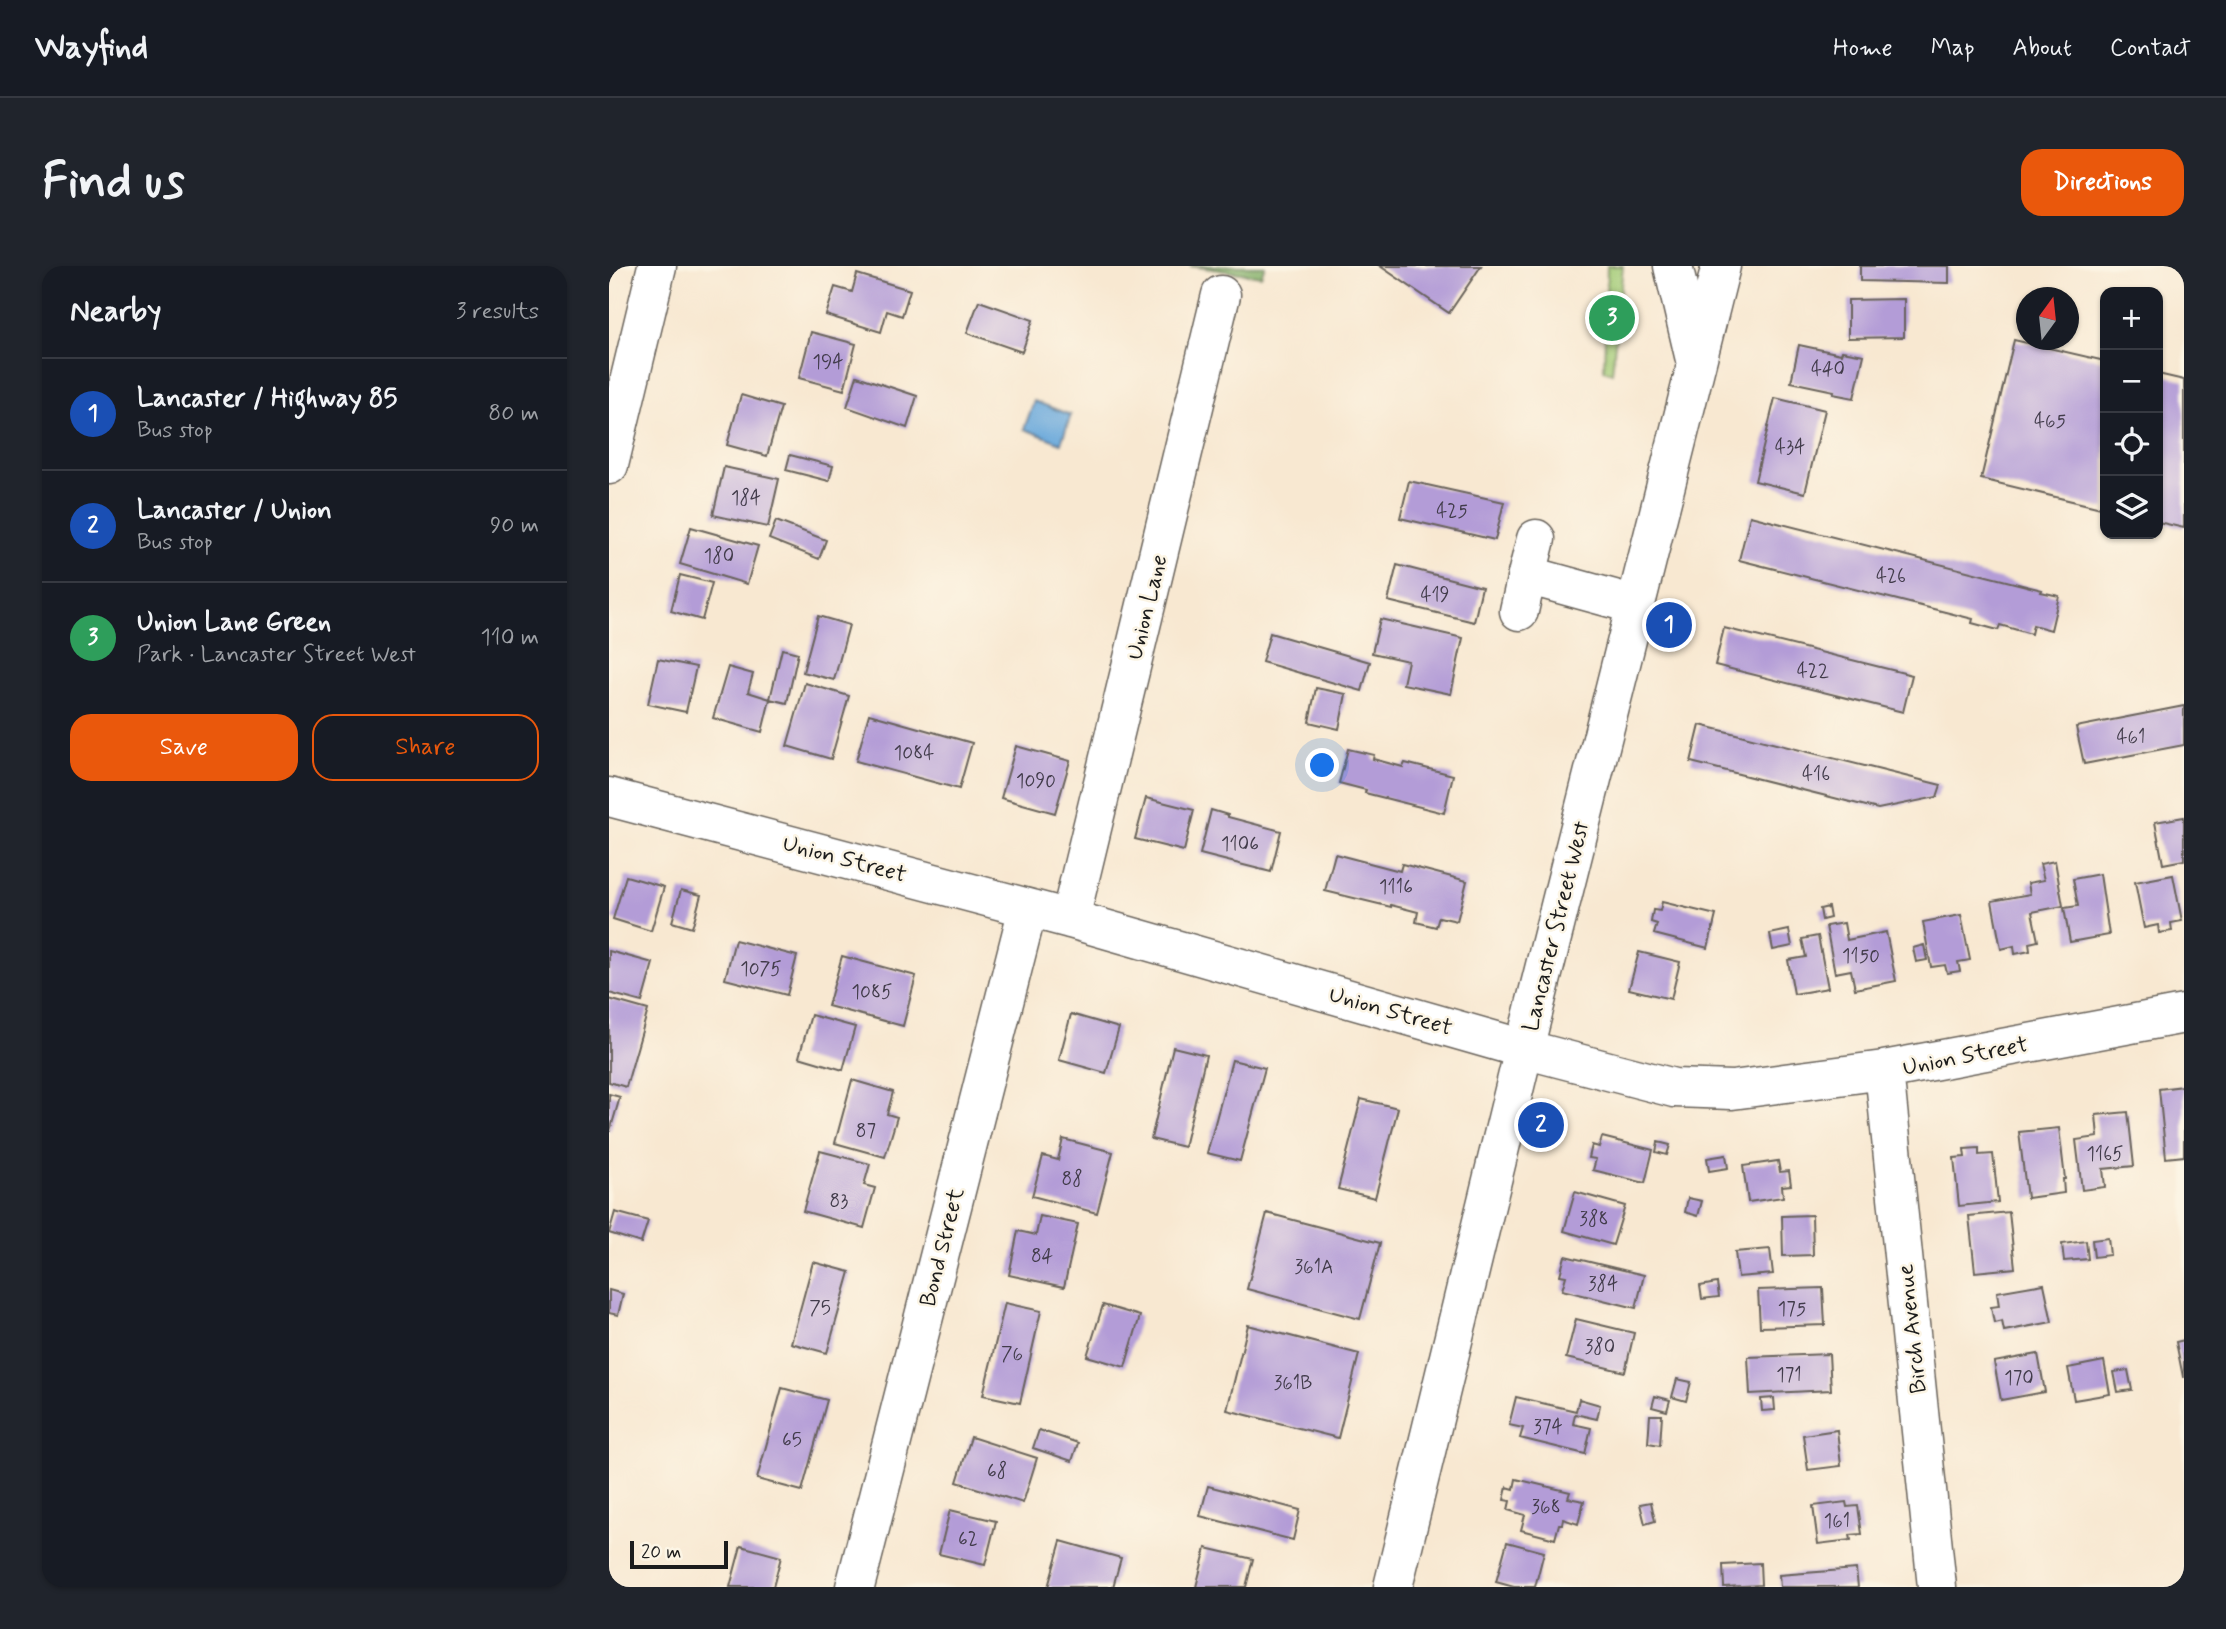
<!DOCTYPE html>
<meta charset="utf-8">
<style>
body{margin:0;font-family:Mynerve,sans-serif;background:#20242c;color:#f1f3f6}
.controls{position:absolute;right:21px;top:21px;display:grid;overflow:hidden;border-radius:14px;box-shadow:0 2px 5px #0004}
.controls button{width:63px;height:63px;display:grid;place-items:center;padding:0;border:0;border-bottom:2px solid #363941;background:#171b24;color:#f1f3f6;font:35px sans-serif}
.compass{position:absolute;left:1407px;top:21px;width:63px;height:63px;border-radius:50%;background:#171b24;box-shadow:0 2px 5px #0004;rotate:15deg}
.scale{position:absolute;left:21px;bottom:18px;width:98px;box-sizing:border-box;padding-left:7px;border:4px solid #1c1c1c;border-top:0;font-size:19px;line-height:24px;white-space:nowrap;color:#1c1c1c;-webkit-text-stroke:5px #fcf5e5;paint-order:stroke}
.you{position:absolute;left:714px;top:500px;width:24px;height:24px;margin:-18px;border:5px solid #fff;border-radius:50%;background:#1a73e8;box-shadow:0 0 0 10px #1a73e833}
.badge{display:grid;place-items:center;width:46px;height:46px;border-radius:50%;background:#ea580c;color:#fff;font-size:23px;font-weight:700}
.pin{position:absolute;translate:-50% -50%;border:4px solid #fff;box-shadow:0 2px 7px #0006}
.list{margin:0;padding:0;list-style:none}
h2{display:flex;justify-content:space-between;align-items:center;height:91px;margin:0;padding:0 28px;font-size:30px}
h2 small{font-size:23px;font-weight:400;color:#9ea1a6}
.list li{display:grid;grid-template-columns:46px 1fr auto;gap:21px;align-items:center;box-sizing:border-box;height:112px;padding:0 28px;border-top:2px solid #363941}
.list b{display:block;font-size:26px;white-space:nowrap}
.list p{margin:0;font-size:23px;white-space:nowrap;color:#9ea1a6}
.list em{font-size:23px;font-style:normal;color:#9ea1a6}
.actions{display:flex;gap:14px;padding:21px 28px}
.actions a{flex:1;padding:16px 0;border:2px solid #ea580c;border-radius:21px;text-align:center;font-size:24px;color:#ea580c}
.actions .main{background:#ea580c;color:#fff}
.icon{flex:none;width:38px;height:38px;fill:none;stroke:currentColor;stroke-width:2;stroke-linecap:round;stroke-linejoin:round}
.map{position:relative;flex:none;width:1575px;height:1321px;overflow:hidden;border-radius:21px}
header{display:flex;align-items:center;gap:42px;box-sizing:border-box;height:98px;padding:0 35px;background:#171b24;border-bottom:2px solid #363941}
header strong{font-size:33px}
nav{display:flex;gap:38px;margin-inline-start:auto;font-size:24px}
.intro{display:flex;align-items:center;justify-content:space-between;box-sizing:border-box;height:168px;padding:0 42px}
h1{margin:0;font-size:49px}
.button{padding:18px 32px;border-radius:21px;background:#ea580c;color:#fff;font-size:24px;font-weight:700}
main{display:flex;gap:42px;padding:0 42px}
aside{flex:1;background:#171b24;border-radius:21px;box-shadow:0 2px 5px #0004}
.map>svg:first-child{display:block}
.green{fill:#a3cb77;stroke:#60744a;stroke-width:2}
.forest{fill:#82af68;stroke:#4f6642;stroke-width:2}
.water{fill:#69a8db;stroke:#42627c;stroke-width:2}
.building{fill:#b39cd7}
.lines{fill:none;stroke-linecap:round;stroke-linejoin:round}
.minor-casing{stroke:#69635b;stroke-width:41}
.major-casing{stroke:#69635b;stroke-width:41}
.highway-casing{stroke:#69635b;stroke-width:41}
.minor{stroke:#fff;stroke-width:38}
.major{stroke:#fff;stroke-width:38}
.highway{stroke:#fff;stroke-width:38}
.labels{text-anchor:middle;stroke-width:5;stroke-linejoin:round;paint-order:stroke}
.number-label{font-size:19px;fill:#423c4b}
.street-label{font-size:23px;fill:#1c1c1c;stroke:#fcf5e5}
</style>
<header>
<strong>Wayfind</strong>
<nav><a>Home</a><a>Map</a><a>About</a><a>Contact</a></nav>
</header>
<div class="intro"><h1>Find us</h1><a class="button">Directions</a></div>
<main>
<aside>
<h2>Nearby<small>3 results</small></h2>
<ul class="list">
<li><span class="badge" style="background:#1a4fb4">1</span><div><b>Lancaster / Highway 85</b><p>Bus stop</p></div><em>80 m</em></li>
<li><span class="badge" style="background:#1a4fb4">2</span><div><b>Lancaster / Union</b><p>Bus stop</p></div><em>90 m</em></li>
<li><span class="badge" style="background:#2e9e5b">3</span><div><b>Union Lane Green</b><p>Park · Lancaster Street West</p></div><em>110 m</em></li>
</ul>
<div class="actions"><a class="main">Save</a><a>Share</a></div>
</aside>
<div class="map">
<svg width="1575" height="1321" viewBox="0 0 1575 1321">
<rect width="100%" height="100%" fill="#fcf5e5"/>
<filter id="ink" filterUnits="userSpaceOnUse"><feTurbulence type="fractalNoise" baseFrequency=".0143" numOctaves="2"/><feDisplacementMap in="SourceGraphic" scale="14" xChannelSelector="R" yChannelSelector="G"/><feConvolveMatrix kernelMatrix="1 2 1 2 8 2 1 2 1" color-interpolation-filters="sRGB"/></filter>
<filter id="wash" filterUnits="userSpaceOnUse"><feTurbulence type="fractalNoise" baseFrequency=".00686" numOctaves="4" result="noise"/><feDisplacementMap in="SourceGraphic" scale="28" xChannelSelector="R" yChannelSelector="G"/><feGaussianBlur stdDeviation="1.57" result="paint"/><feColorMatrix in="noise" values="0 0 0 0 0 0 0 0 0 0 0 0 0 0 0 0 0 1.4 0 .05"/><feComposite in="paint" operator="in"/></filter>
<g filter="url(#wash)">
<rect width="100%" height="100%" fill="#f8e8d1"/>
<path class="green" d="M998 0H1014L1003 107 995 104Z"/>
<path class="forest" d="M581 0H656L652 10Z"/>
<path class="water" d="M425 135 462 149 452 177 415 163Z"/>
<g id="blocks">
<path class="building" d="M771 0H872L840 47Z
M1251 0H1340V17L1251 15Z
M248 8 301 24 293 50 278 45 272 66 217 49 226 21 243 26Z
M1295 33V71L1239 72V34Z
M370 35 424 54 413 86 358 67Z
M202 66 247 78 235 124 190 112Z
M1405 74 1496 95V243L1372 213Z
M1190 79 1232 88 1233 85 1255 89 1245 132 1224 128 1225 125 1182 116Z
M1549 108 1575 114V262L1549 256Z
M248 110 308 130 298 162 238 141Z
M132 129 172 141 158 190 118 179Z
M1166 132 1216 144 1196 227 1146 215Z
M181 189 224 200 220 215 177 204Z
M115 201 170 213 159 261 104 249Z
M800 215 895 236 886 274 791 252Z
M1141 250 1433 324 1432 326 1450 330 1442 364 1424 359 1422 368 1391 359 1389 364 1363 357 1364 353 1130 294Z
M167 255 217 274 210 293 160 273Z
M82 261 149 280 138 318 71 298Z
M788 299 873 321 865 356 779 335Z
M71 309 103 317 93 354 62 345Z
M209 350 240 359 225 414 194 406Z
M771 353 854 372 842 428 794 418 799 395 763 387Z
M1115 362 1303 409 1294 446 1106 399Z
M661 367 761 396 753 425 653 396Z
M173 383 189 387 178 437 161 433Z
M49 393 87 401 77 446 39 438Z
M119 401 144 408 139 426 161 433 153 466 104 452Z
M196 417 240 430 222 493 178 480Z
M707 422 737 428 730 463 700 456Z
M1575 440V479L1475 498 1467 461Z
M260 448 363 477 350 523 247 495Z
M1091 459 1332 519 1328 531 1269 543 1082 496Z
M407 480 461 495 446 547 392 532Z
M739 483 765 489 764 493 794 501 796 497 844 509 835 547 756 527 757 524 730 517Z
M537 532 585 544 575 585 526 573Z
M602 544 619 549V551L672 565 662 606 591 588Z
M1575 551V594L1554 598 1546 556Z
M726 588 791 605 793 598 858 615 848 655 830 651 827 661 807 656 809 646 782 639V641L716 625Z
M1446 595 1454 640 1423 646 1429 675 1420 677 1421 685 1406 688 1405 680 1392 683 1383 635 1421 628 1419 617 1435 614 1431 598Z
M1491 608 1500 669 1461 676 1455 642 1469 640 1464 613Z
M1564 609 1573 655 1562 657 1563 665 1550 667 1549 659 1535 662 1526 616Z
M17 610 55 621 42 665 4 653Z
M72 624 92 629 83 662 63 656Z
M1053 636 1107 649 1099 682 1045 668 1048 658 1042 656 1044 644 1051 645Z
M1219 641 1221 652 1213 654 1211 643Z
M1352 649 1361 694 1349 696 1351 705 1338 707 1336 699 1322 701 1314 656Z
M1235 657 1238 674 1277 666 1287 715 1246 723 1242 704 1226 707 1217 660Z
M1180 664 1183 680 1164 684 1161 668Z
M1209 670 1219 722 1185 728 1179 694 1197 691 1193 673Z
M126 674 188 690 178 729 116 713Z
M1315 679 1318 694 1307 696 1304 682Z
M0 685 44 697 33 736 0 727Z
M1030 686 1071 696 1062 733 1020 723Z
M233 690 307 710 294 760 219 740Z
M0 733 39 744 17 821 0 816Z
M462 748 510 762 497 807 450 794Z
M202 749 246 761 234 804 190 791Z
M564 781 597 789 575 881 542 873Z
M623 794 656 802 631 895 598 887Z
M243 814 284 826 278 848 288 851 276 891 226 877Z
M1575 820V890L1557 892 1550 823Z
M0 828 11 831 1 865H0Z
M752 833 789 842 766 932 729 923Z
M1519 846 1525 900 1494 903 1496 921 1473 924 1467 874 1489 871 1487 849Z
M1450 862 1456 913H1454L1455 927 1418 932 1410 866Z
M993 871 1044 884 1036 917 984 904 987 893 980 892 983 879 990 881Z
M454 873 504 886 488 947 423 930 434 890 449 894Z
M1049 876 1061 879 1058 889 1047 886Z
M1370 882V889L1384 888 1389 936 1350 940 1345 892 1356 891 1355 883Z
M211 885 261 898 255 919 266 922 255 962 194 945Z
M1117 889 1119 902 1100 905 1098 892Z
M1169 895 1171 906 1180 905 1182 919 1173 920 1174 931 1139 936 1134 900Z
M966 926 1016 940 1004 979 955 965Z
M1079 932 1093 935 1089 950 1076 946Z
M6 946 39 955 32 977 0 967Z
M1400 946 1406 1002 1366 1006 1360 950Z
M658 947 771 977 751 1053 638 1023Z
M1203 949 1204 989 1174 990 1173 950Z
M431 950 469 958 455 1021 400 1009 409 965 427 969Z
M1499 972 1501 989 1485 991 1483 974Z
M1477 975 1479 993 1455 995 1453 978Z
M1161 983 1164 1008 1129 1011 1126 986Z
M956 990 1035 1009 1027 1042 953 1024 957 1010 951 1009Z
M204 996 241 1006 218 1087 182 1077Z
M1108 1017 1110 1031 1093 1033 1091 1020Z
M1435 1018 1443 1056 1395 1065 1393 1055 1385 1057 1382 1041 1390 1040 1388 1026Z
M1214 1022 1216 1059 1151 1061 1149 1024Z
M0 1024 14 1028 9 1049 0 1047Z
M396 1037 432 1045 411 1137 374 1129Z
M494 1039 531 1050 516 1101 478 1090Z
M967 1053 1025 1067 1016 1106 957 1092Z
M639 1059 750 1088 729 1172 618 1144Z
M1575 1074V1111H1574L1567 1076Z
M1220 1088 1222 1124 1141 1128 1139 1091Z
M1429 1088 1436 1126 1392 1134 1385 1096Z
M1495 1095 1501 1128 1465 1134 1459 1102Z
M1519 1104 1523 1124 1509 1126 1505 1106Z
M1068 1113 1082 1116 1077 1135 1063 1131Z
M173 1122 218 1134 193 1225 148 1213Z
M1046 1130 1061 1134 1058 1145 1043 1141Z
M907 1131 967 1145 970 1133 991 1139 988 1153 966 1148 964 1158 982 1162 976 1188 911 1172 914 1162 900 1159Z
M1165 1132 1166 1144 1153 1145 1152 1133Z
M1041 1149H1053L1051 1179 1039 1177Z
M430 1164 469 1177 463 1195 424 1182Z
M1228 1164 1232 1200 1199 1204 1194 1169Z
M362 1171 428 1192 414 1237 348 1216Z
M907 1213 961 1226 959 1232 975 1235 969 1258 954 1253 953 1258H950L946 1273 912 1264 916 1249 899 1244 901 1235 895 1234 898 1221 905 1223Z
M599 1220 691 1244 684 1274 591 1250Z
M1042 1236 1046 1255 1036 1258 1031 1238Z
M1237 1236 1238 1241 1249 1240 1253 1268 1241 1269 1242 1274 1209 1278 1204 1240Z
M341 1244 387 1255 376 1299 330 1288Z
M452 1275 512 1292 504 1321H439Z
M898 1276 935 1286 926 1321H905L887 1316Z
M132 1280 172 1291 164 1321H121Z
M597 1282 644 1293 637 1321H587Z
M1151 1297 1152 1319 1115 1321 1114 1299Z
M1247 1303 1249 1321H1171L1170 1309Z"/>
</g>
</g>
<g filter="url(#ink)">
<use href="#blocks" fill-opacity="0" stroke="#69635b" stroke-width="2"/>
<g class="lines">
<defs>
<path id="minor" d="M0 199 48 0
M918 309 927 273
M910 345 918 309 1027 339
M0 531 461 653 915 783 1065 822 1123 824 1275 804 1575 748
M461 653 612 29
M1275 804 1328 1321
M246 1321 419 642"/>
<path id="major" d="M784 1321 915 783 1112 0"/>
<path id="highway" d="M1064 0 1087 98"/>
</defs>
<use href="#minor" class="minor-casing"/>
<use href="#major" class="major-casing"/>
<use href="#highway" class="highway-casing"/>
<use href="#minor" class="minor"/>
<use href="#major" class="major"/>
<use href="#highway" class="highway"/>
</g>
</g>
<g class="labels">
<g class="number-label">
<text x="219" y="102">194</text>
<text x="1219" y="109">440</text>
<text x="1441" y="161">465</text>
<text x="1181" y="187">434</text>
<text x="137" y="238">184</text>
<text x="843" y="251">425</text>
<text x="110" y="296">180</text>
<text x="1282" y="316">426</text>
<text x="826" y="335">419</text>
<text x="1204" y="411">422</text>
<text x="1522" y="477">461</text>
<text x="305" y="493">1084</text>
<text x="1207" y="514">416</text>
<text x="427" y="521">1090</text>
<text x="631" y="584">1106</text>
<text x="787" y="627">1116</text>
<text x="1252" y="696">1150</text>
<text x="152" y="709">1075</text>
<text x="263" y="732">1085</text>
<text x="257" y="871">87</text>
<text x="1496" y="894">1165</text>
<text x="463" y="919">88</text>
<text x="230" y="941">83</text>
<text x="985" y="959">388</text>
<text x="433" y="996">84</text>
<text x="705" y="1007">361A</text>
<text x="994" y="1024">384</text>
<text x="211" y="1048">75</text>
<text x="1183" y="1049">175</text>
<text x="991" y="1087">380</text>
<text x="403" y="1094">76</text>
<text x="1180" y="1115">171</text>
<text x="1410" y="1118">170</text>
<text x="684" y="1123">361B</text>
<text x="939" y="1167">374</text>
<text x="183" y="1180">65</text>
<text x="388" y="1211">68</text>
<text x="937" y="1247">368</text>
<text x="1228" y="1261">161</text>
<text x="359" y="1279">62</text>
</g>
<g class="street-label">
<text transform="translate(537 341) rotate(-76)" y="8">Union Lane</text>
<text transform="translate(236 592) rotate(15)" y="8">Union Street</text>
<text transform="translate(946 660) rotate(-76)" y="8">Lancaster Street West</text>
<text transform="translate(782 744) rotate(16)" y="8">Union Street</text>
<text transform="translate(1356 789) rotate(-11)" y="8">Union Street</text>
<text transform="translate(332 981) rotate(-76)" y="8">Bond Street</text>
<text transform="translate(1302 1063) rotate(-96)" y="8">Birch Avenue</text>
</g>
</g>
</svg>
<div class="controls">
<button>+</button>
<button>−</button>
<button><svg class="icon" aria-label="locate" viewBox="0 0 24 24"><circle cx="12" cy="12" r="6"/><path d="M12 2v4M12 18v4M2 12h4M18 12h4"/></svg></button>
<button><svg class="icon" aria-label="layers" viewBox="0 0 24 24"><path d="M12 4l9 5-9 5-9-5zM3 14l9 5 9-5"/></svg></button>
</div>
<svg class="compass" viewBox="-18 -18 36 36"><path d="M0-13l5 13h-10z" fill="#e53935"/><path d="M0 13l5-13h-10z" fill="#9ea1a6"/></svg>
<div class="scale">20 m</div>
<div class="you"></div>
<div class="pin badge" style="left:1060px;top:359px;background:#1a4fb4">1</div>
<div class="pin badge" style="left:932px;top:859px;background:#1a4fb4">2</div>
<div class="pin badge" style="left:1003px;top:52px;background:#2e9e5b">3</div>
</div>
</main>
